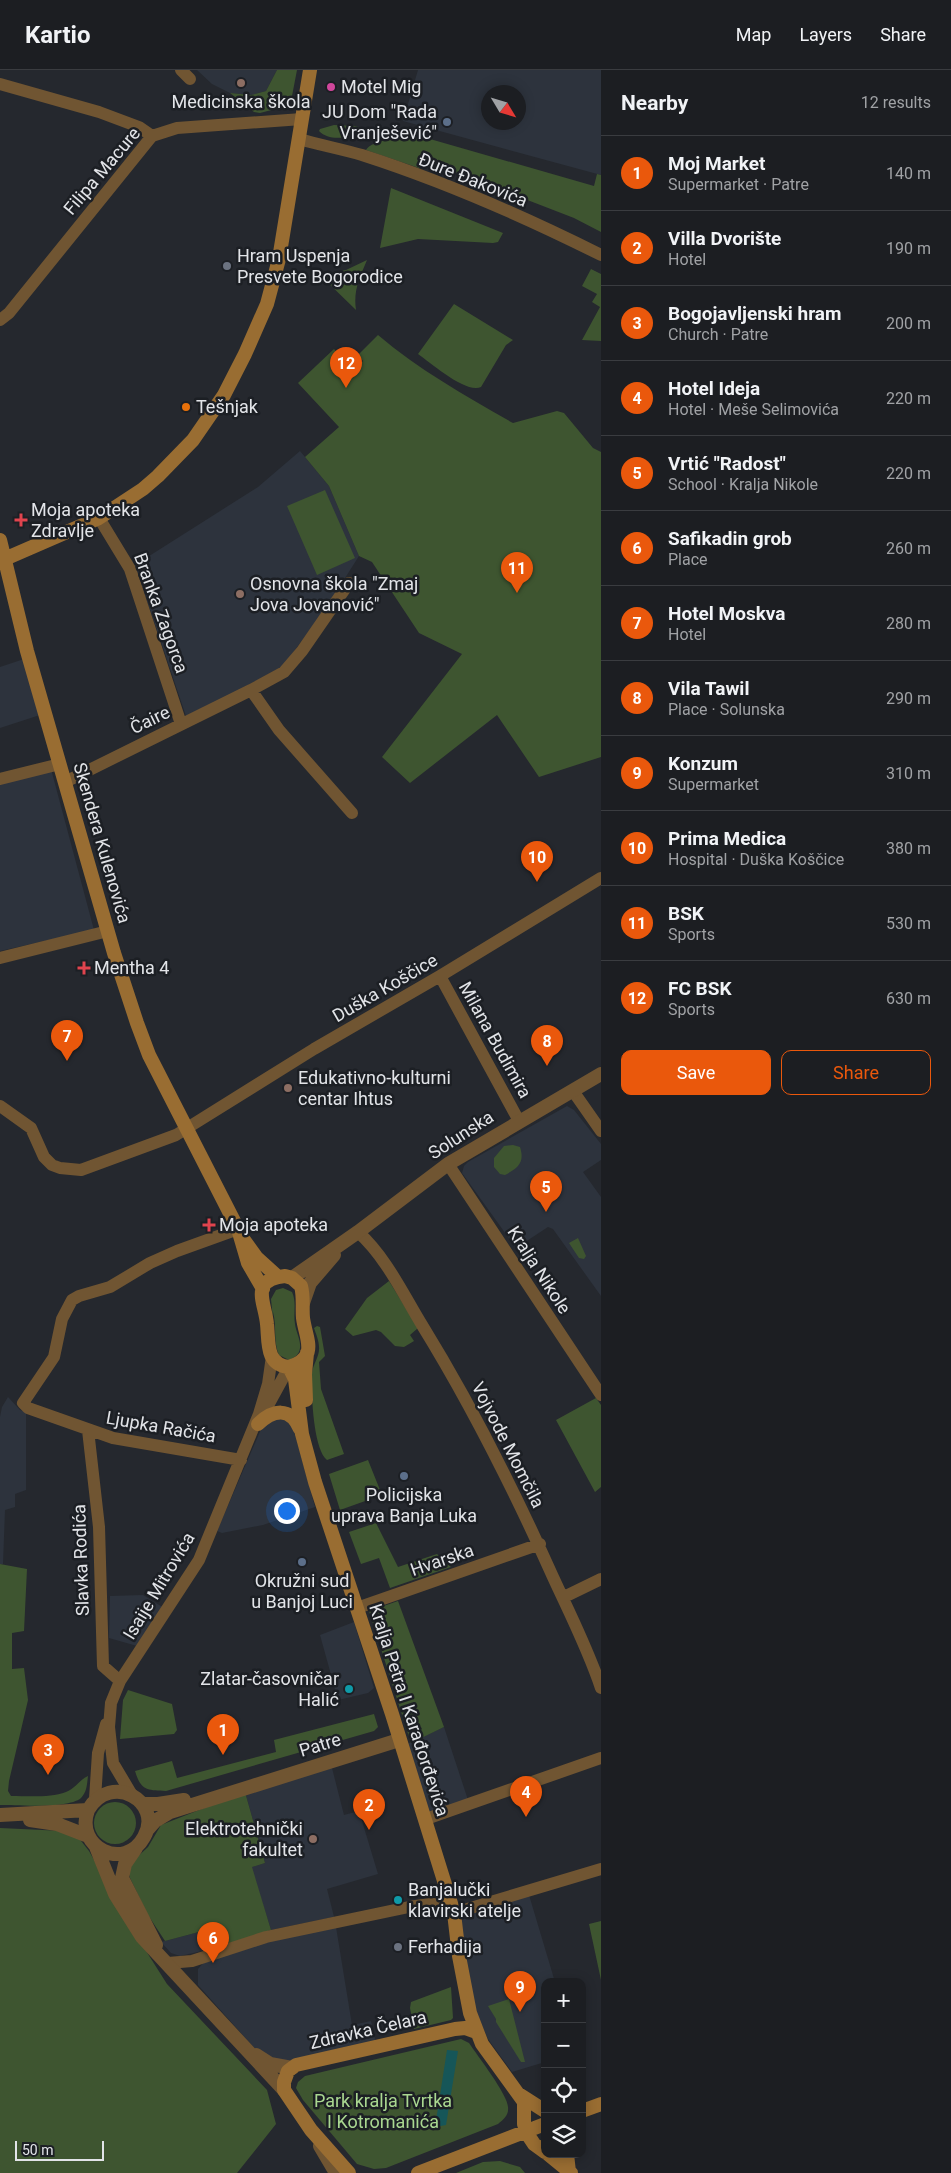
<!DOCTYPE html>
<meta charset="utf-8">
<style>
body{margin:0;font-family:Roboto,sans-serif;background:#292b2f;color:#f1f3f6}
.controls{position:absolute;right:15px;bottom:15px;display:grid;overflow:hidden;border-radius:10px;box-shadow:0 2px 12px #0003}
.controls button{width:45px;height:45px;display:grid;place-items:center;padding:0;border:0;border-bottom:1px solid #3a3c40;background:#1c1e22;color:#f1f3f6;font:25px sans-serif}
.compass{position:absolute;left:481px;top:15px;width:45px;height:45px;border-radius:50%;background:#1c1e22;box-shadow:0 2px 12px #0003;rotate:128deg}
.scale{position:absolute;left:15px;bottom:12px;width:89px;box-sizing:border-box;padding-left:5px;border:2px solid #e2e4e8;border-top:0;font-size:14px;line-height:18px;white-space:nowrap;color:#e2e4e8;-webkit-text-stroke:4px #1c1f24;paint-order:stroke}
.you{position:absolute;left:286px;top:1440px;width:18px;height:18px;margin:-12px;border:4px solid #fff;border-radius:50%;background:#1a73e8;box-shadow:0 0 0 8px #1a73e833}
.badge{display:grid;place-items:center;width:32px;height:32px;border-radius:50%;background:#ea580c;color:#fff;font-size:16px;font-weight:700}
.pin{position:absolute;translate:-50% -41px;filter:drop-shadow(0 1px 2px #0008)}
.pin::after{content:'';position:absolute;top:26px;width:18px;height:15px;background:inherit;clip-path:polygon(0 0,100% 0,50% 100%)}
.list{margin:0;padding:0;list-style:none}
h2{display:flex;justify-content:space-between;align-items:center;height:65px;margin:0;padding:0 20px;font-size:21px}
h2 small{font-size:16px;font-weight:400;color:#a0a2a5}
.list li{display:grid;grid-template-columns:32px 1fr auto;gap:15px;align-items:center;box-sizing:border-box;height:75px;padding:0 20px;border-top:1px solid #3a3c40}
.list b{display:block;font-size:19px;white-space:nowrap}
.list p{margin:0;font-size:16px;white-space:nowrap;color:#a0a2a5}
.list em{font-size:16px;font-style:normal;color:#a0a2a5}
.actions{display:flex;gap:10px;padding:15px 20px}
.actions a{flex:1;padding:11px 0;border:1px solid #ea580c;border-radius:10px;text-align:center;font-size:18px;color:#ea580c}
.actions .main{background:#ea580c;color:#fff}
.icon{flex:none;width:28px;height:28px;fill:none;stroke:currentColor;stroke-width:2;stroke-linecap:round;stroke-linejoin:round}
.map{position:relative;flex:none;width:601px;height:2103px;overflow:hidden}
header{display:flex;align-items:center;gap:30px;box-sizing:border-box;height:70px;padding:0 25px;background:#1c1e22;border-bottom:1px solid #3a3c40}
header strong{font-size:24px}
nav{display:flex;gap:28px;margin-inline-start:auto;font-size:18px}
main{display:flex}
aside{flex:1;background:#1c1e22}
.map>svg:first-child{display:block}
.built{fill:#2d333d;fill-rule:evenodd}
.green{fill:#3e5530}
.water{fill:#165658}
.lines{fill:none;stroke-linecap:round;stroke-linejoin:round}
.minor{stroke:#705532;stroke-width:12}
.tertiary{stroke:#705532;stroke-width:14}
.secondary{stroke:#996d32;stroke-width:14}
.education-dot{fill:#8d6e63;stroke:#1c1f24;stroke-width:2}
.hotel-dot{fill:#d1479c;stroke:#1c1f24;stroke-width:2}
.service-dot{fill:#5c6f8a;stroke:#1c1f24;stroke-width:2}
.worship-dot{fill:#6b7280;stroke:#1c1f24;stroke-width:2}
.food-dot{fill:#e8710a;stroke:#1c1f24;stroke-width:2}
.health-dot{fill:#e0444e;stroke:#1c1f24;stroke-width:2}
.culture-dot{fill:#0f9aa8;stroke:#1c1f24;stroke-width:2}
.labels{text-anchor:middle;stroke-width:5;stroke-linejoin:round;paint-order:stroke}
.poi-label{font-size:18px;fill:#e2e4e8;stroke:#1c1f24;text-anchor:start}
.street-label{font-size:18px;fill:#e2e4e8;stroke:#1c1f24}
.park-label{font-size:18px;fill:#aad891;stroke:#1c1f24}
</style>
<header>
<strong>Kartio</strong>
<nav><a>Map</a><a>Layers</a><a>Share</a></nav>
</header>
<main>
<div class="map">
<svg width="601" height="2103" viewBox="0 0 601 2103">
<rect width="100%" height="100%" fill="#25282e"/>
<path class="built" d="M197 0H277L266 21 251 25 230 23 212 14Z
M418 0H601V105L403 51ZM488 22H518V52H488Z
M300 381 329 416 359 486 324 541 283 596 223 629 186 646 135 495 258 417Z
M24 589 40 645 0 658V597Z
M51 699 94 860 0 881V712Z
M567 1036 574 1040 601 1074V1090L583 1102 601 1127V1226L553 1159 548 1157 516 1178 462 1103 464 1096 468 1092Z
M8 1327 20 1340 26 1342V1420L15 1424V1437L5 1440 3 1494H0V1347L2 1337Z
M276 1348 288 1351 293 1357 315 1437 263 1455 222 1463 217 1461 262 1357Z
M143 1525 164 1538 137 1576 109 1568 110 1526Z
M354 1552 374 1618 368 1623 338 1630 320 1565Z
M444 1657 468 1730 429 1742 407 1674Z
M332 1698 344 1745 359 1741 378 1804 327 1819 334 1847 271 1860 251 1797 265 1793 245 1722Z
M529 1825 555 1912H545V1992L512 2002 488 1969 475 1940 468 1914 461 1848 463 1844Z
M336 1857 352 1955 371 1951 376 1974 278 1993 257 1981 198 1915V1899L205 1891 269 1871Z
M210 1859 215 1878 180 1886 171 1883 161 1872Z"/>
<path class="green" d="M277 0H297L292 26 283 37 260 43 254 42 230 23 251 25 266 21Z
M334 55 356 56 362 59V61C349 68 330 72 319 61L320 59Z
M412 66 423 67 594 116 597 104 601 105V162L574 148 424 90 419 98 366 80C372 70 401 67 412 66Z
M391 118 503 163 498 172 493 173 418 169 380 178Z
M367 190C360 207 353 220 356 240L321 206 346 200Z
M591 199 601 204V271L582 270 600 237 592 232 597 224 582 216Z
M454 234 513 270 506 275 481 317C466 324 431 293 418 284Z
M378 265C419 300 466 326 513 353L557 341 564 343 593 378 601 382V687L539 707 497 645 410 713 382 687 462 584 419 563 372 492 359 486 329 416 305 387 339 357 298 313 334 279 354 300 363 291 358 285Z
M325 420 355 488 317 505 287 436Z
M513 1075 520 1077C525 1093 518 1098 505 1105L500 1104 494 1097V1088L504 1076Z
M578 1168 586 1186 584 1189 579 1188 569 1173Z
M389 1211 418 1258 410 1265 414 1271 404 1277 395 1276 381 1262 376 1260 353 1266 345 1259 367 1228Z
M283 1218 292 1222C297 1233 293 1243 295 1254 296 1262 301 1270 300 1278 299 1285 295 1287 289 1290L279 1285C273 1271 277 1257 273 1242V1249L271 1229 276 1220Z
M317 1256 320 1257 325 1286 319 1292 321 1319 344 1384 327 1390C313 1379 311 1321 312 1303 313 1294 320 1286 319 1277 319 1271 316 1264 314 1258Z
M596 1328 601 1335V1417L595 1422 556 1350Z
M368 1390 382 1425 340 1440 329 1404Z
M376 1453 398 1497 437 1484 451 1497 390 1518 379 1488 361 1494 349 1462Z
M0 1494 27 1499 24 1561 12 1563V1599L24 1598 28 1630 9 1711 8 1721 11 1726C28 1726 50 1728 66 1722 75 1719 79 1710 88 1706 87 1714 87 1722 81 1728 68 1739 18 1735 0 1735Z
M398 1531 444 1657 411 1673 369 1541Z
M128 1620 172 1634 177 1660 174 1664 120 1669 123 1630Z
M374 1644 378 1657 374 1661 166 1721C147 1720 141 1721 135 1701L172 1691 177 1708 276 1682 274 1670Z
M245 1722 265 1793 252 1797 271 1860 215 1878 210 1859 165 1871 148 1845 130 1808 129 1801 134 1790 148 1777 161 1755Z
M94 1753a21 21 0 1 1 42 0a21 21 0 1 1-42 0Z
M0 1758 64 1761 78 1767 89 1781 141 1873 167 1914 267 2020 276 2054 237 2103H0Z
M601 1851V1910L589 1854Z
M451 1917 453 1948 451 1950 414 1959 410 1938 411 1932Z
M509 1929 525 1992H521L496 1952V1949L488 1936Z
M461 1969 469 1973C477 1985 508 2025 508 2037 509 2045 504 2049 498 2054L386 2098 374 2099 357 2094 303 2030 296 2018 298 2012 305 2006Z
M500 2091 520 2097 525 2103H456L483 2092Z"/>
<path class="water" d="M447 1980 458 1981 446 2055 435 2057Z"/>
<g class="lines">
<path class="minor" d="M181 0 190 9
M0 14 99 42 139 57 152 66
M299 69C320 75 341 79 362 85 443 111 525 147 601 185
M0 250 9 243 152 66 177 58 302 49
M99 448 130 499 181 654
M251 620 279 660 352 743
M0 709 60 694
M65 712 251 620 284 602 302 581 349 513
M0 888 108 861
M440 906 519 1051
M573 1021 601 1061
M0 1036 31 1058 44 1087 52 1095 60 1098 81 1100 176 1065 314 979 440 906 601 808
M448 1094 601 1325
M238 1159 177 1181 150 1193 110 1217 79 1226 72 1230 62 1249 54 1287 23 1333 28 1338 113 1368 241 1390
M358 1162C386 1187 403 1224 422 1255 472 1336 514 1420 553 1507 570 1544 588 1579 601 1618
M266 1339 289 1297
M88 1360 99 1457 103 1596 120 1611
M564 1527 601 1509
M357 1538 540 1474
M132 1725 113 1693 109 1657 111 1633 120 1611 199 1490 259 1344 268 1314 272 1286
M95 1729 98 1683 106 1654
M426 1749 601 1688
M454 1843 601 1799
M168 1893 192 1891 266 1867 409 1837 450 1831"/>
<path class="tertiary" d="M292 1208 358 1162 448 1094 601 1004
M303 1233 310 1213 334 1185
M142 1734H158L184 1730
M0 1745 88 1740C111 1701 164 1732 144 1767 125 1802 74 1778 88 1740
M30 1750 57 1754 88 1766
M147 1760 155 1751 170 1742 399 1670
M96 1777 115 1824 142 1867 284 2020
M136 1778 125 1794 122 1808 156 1875
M256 1985 270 1994 292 1998
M320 2076 336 2103"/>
<path class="secondary" d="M0 470 27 581 114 883 137 953 149 985 238 1159 248 1193 263 1219
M0 491 99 448 143 419 158 406 193 370 224 325 245 284 267 234 279 189 310 0
M244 1170 257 1188 278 1207
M285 1206 292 1208 301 1216C304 1227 302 1238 303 1248 306 1270 319 1287 289 1297 265 1295 269 1271 267 1254 265 1232 249 1210 285 1206Z
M289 1297 295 1309 302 1364 315 1412 392 1644 454 1843 459 1886 470 1943 482 1974 524 2032V2054L528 2065 534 2074 545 2082
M306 1330 305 1304 307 1283
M258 1354C273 1340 290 1336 300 1359
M520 2025 545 2041
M582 2041 601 2034
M548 2084 571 2103
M567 2084 569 2102
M349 2103 311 2060 284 2020V2012L288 2001 296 1995 455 1959 465 1958 476 1962
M418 2103 545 2054"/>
</g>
<g class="education-dot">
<circle cx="241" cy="13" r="5"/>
<circle cx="240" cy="524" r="5"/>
<circle cx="288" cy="1018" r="5"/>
<circle cx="313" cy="1769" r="5"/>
</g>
<circle class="hotel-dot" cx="331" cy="17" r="5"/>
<g class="service-dot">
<circle cx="447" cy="52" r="5"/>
<circle cx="404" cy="1406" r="5"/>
<circle cx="302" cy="1492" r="5"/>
</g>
<g class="worship-dot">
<circle cx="227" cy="196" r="5"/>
<circle cx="398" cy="1877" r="5"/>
</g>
<circle class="food-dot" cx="186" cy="337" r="5"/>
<g class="health-dot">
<path d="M18.5 442.5h5v5h5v5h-5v5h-5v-5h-5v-5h5z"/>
<path d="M81.5 890.5h5v5h5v5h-5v5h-5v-5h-5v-5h5z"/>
<path d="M206.5 1147.5h5v5h5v5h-5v5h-5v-5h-5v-5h5z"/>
</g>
<g class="culture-dot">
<circle cx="349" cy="1619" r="5"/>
<circle cx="398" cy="1830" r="5"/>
</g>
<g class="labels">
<g class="poi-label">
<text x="341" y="23">Motel Mig</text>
<text x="241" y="38" text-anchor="middle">Medicinska škola</text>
<text x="437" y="48" text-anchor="end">JU Dom "Rada<tspan x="437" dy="21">Vranješević"</tspan></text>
<text x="237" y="192">Hram Uspenja<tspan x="237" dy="21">Presvete Bogorodice</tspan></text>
<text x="196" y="343">Tešnjak</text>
<text x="31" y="446">Moja apoteka<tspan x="31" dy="21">Zdravlje</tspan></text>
<text x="250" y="520">Osnovna škola "Zmaj<tspan x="250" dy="21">Jova Jovanović"</tspan></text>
<text x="94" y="904">Mentha 4</text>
<text x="298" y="1014">Edukativno-kulturni<tspan x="298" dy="21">centar Ihtus</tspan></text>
<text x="219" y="1161">Moja apoteka</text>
<text x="404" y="1431" text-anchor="middle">Policijska<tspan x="404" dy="21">uprava Banja Luka</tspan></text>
<text x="302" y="1517" text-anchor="middle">Okružni sud<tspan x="302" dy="21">u Banjoj Luci</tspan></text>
<text x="339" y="1615" text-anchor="end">Zlatar-časovničar<tspan x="339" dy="21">Halić</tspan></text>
<text x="303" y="1765" text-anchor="end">Elektrotehnički<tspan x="303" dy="21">fakultet</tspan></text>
<text x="408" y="1826">Banjalučki<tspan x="408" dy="21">klavirski atelje</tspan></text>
<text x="408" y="1883">Ferhadija</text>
</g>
<g class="street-label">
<text transform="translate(102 101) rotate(-50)" y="6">Filipa Macure</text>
<text transform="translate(473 110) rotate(22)" y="6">Đure Đakovića</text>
<text transform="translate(161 543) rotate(70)" y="6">Branka Zagorca</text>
<text transform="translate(150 650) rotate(-26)" y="6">Čaire</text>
<text transform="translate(102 773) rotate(74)" y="6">Skendera Kulenovića</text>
<text transform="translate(385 918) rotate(-30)" y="6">Duška Koščice</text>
<text transform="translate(495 970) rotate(61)" y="6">Milana Budimira</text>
<text transform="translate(461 1065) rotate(-33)" y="6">Solunska</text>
<text transform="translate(539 1200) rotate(57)" y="6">Kralja Nikole</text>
<text transform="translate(161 1357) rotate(10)" y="6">Ljupka Račića</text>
<text transform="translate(508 1375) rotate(63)" y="6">Vojvode Momčila</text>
<text transform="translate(81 1490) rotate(-92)" y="6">Slavka Rodića</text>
<text transform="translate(442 1490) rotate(-19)" y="6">Hvarska</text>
<text transform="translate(159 1516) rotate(-59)" y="6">Isaije Mitrovića</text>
<text transform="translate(409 1640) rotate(72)" y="6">Kralja Petra I Karađorđevića</text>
<text transform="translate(320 1675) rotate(-17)" y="6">Patre</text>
<text transform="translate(368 1960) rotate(-13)" y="6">Zdravka Čelara</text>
</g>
<g class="park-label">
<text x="383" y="2037">Park kralja Tvrtka<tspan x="383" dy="21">I Kotromanića</tspan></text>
</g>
</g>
</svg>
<div class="controls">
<button>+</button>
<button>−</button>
<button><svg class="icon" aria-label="locate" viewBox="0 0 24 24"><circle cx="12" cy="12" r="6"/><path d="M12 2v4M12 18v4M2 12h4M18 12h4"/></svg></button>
<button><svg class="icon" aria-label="layers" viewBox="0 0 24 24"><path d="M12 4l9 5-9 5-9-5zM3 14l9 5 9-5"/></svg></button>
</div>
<svg class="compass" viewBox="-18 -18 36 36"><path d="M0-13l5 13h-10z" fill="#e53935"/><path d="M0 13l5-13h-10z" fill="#a0a2a5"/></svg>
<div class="scale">50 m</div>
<div class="you"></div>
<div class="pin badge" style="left:223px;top:1685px">1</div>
<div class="pin badge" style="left:369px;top:1760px">2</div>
<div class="pin badge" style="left:48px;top:1705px">3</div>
<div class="pin badge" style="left:526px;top:1747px">4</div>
<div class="pin badge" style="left:546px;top:1142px">5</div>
<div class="pin badge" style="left:213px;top:1893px">6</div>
<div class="pin badge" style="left:67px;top:991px">7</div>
<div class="pin badge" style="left:547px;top:996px">8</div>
<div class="pin badge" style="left:520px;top:1942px">9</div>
<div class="pin badge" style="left:537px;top:812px">10</div>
<div class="pin badge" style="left:517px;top:523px">11</div>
<div class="pin badge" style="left:346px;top:318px">12</div>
</div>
<aside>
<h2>Nearby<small>12 results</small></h2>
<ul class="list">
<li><span class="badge">1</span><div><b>Moj Market</b><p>Supermarket · Patre</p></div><em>140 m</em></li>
<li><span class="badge">2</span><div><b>Villa Dvorište</b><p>Hotel</p></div><em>190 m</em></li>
<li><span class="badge">3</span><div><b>Bogojavljenski hram</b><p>Church · Patre</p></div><em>200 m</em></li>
<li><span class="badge">4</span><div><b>Hotel Ideja</b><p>Hotel · Meše Selimovića</p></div><em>220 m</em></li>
<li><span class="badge">5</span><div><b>Vrtić &quot;Radost&quot;</b><p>School · Kralja Nikole</p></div><em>220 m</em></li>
<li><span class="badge">6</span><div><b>Safikadin grob</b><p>Place</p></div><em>260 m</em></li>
<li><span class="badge">7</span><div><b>Hotel Moskva</b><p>Hotel</p></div><em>280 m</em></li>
<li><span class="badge">8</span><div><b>Vila Tawil</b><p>Place · Solunska</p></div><em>290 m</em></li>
<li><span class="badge">9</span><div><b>Konzum</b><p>Supermarket</p></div><em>310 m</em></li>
<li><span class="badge">10</span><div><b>Prima Medica</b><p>Hospital · Duška Koščice</p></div><em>380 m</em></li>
<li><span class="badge">11</span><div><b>BSK</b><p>Sports</p></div><em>530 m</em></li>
<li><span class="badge">12</span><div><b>FC BSK</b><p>Sports</p></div><em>630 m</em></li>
</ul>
<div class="actions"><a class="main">Save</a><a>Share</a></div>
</aside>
</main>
